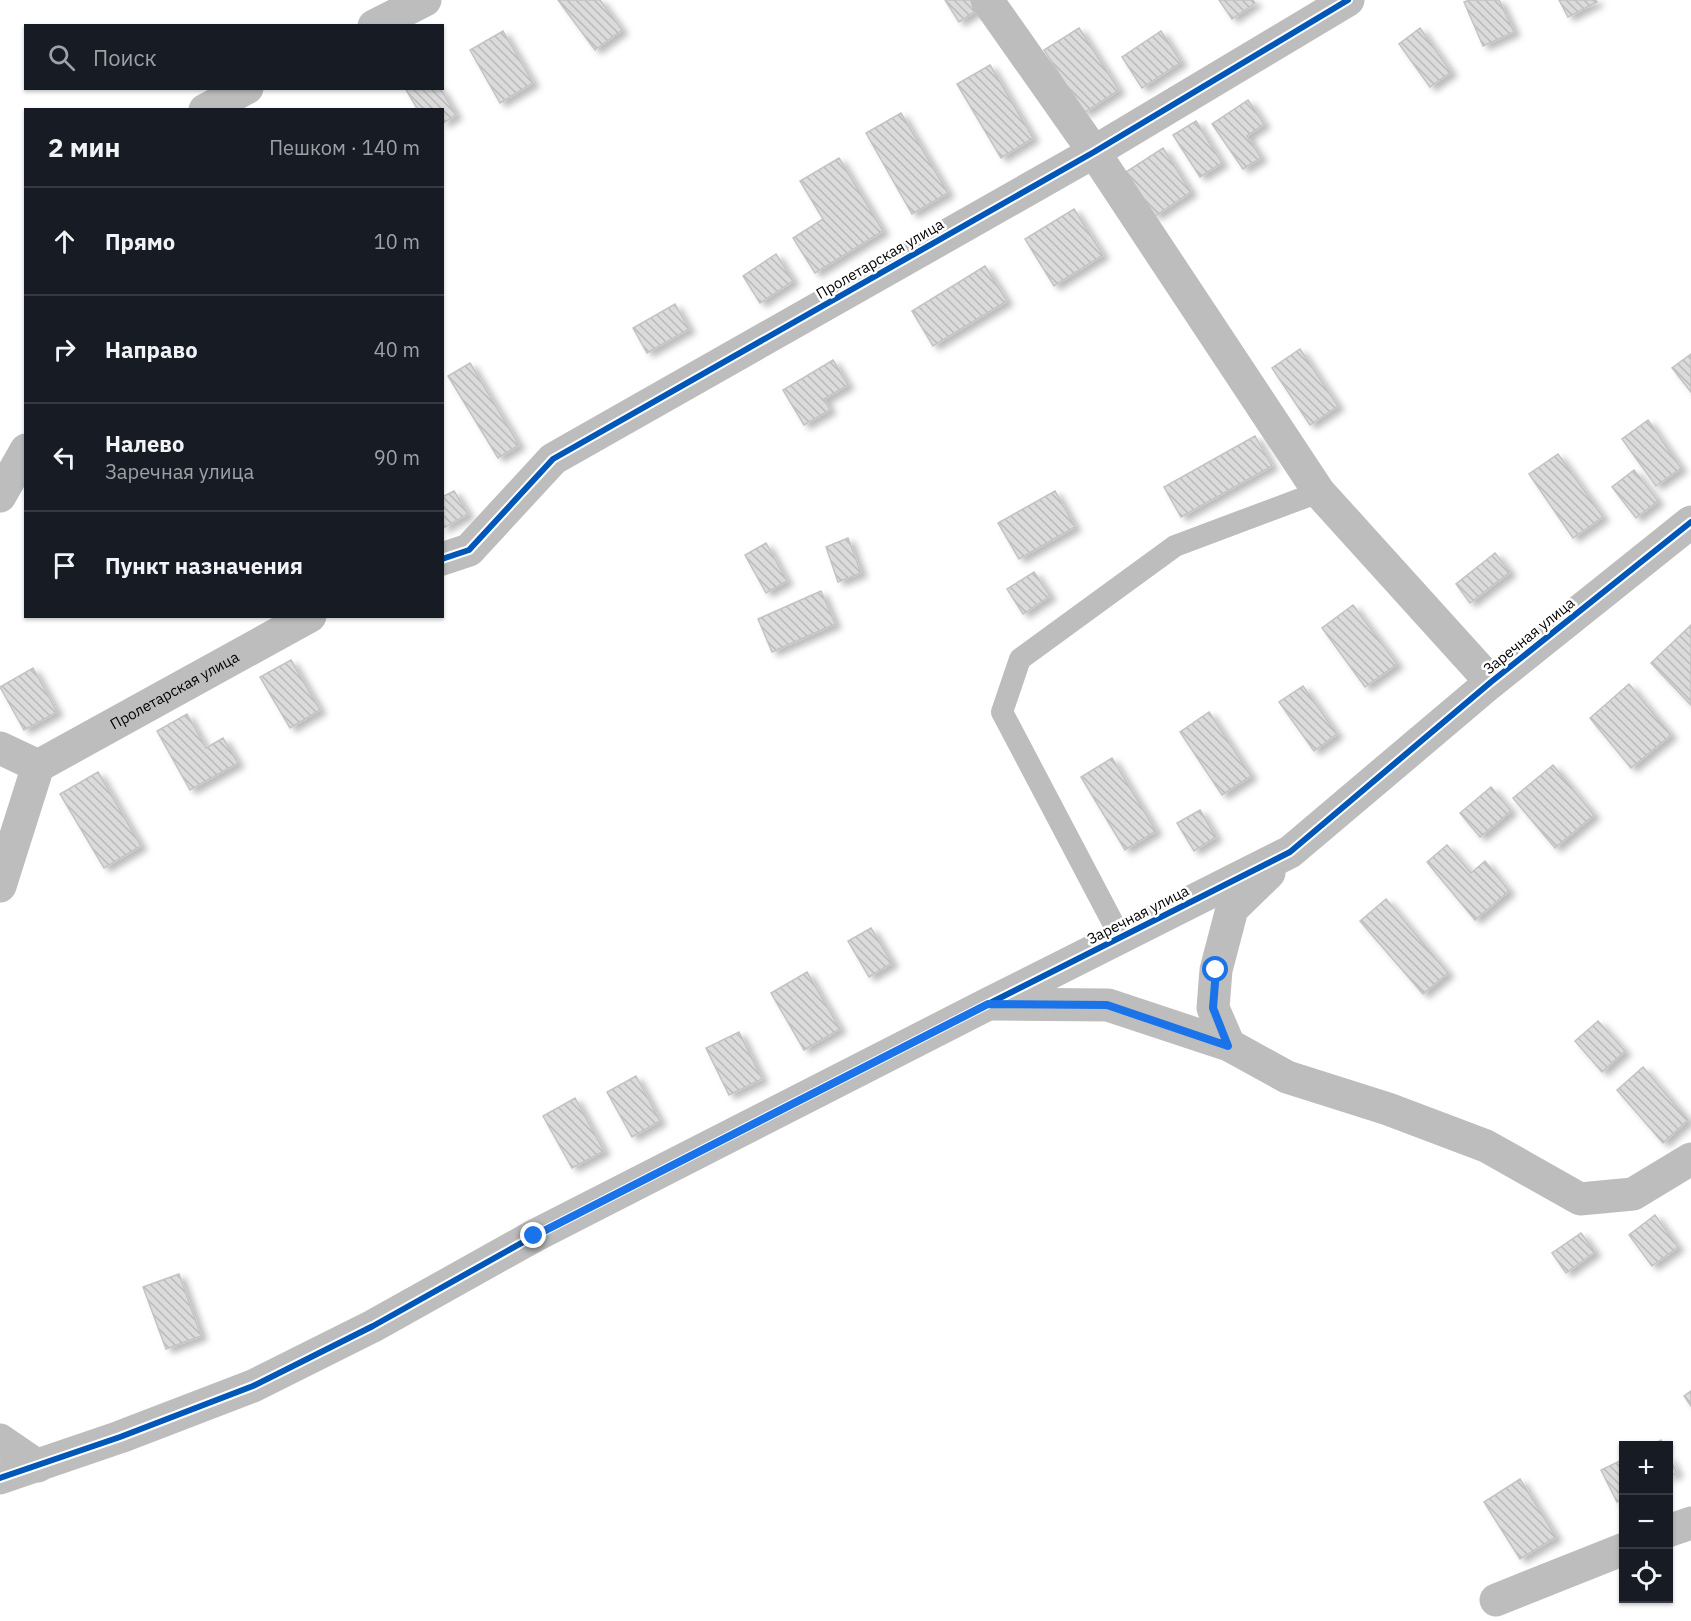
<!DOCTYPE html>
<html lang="ru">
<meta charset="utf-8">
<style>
body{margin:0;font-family:"IBM Plex Sans",sans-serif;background:#20242c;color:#f1f3f6}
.controls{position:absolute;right:18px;bottom:18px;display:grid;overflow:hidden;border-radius:0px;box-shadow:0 2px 4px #0004}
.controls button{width:54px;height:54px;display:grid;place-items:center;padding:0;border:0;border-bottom:2px solid #363941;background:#171b24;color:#f1f3f6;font:30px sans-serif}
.stop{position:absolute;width:18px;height:18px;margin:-14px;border:4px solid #1a73e8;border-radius:50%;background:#fff}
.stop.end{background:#1a73e8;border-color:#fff;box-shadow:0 2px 6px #0008}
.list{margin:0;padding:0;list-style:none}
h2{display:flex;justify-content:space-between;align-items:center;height:78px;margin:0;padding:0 24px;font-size:26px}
h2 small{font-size:20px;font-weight:400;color:#9ea1a6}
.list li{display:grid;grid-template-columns:39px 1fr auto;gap:18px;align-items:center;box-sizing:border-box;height:108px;padding:0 24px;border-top:2px solid #363941}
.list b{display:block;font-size:22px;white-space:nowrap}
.list p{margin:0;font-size:20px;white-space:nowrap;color:#9ea1a6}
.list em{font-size:20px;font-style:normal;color:#9ea1a6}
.icon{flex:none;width:33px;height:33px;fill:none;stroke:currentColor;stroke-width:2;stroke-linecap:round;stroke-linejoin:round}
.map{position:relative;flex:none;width:1691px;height:1621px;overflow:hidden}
.search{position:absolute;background:#171b24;box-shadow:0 2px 4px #0004;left:24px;top:24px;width:420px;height:66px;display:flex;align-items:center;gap:15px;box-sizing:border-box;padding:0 21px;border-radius:0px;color:#9ea1a6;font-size:22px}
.panel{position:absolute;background:#171b24;box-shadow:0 2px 4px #0004;left:24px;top:108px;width:420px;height:510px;border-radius:0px}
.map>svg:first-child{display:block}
.building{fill:url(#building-back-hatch);stroke:#c3c3c3;stroke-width:1.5;filter:url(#shadow)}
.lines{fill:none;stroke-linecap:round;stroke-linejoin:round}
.service{stroke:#bdbdbd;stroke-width:22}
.minor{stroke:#bdbdbd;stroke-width:33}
.cycleway-casing{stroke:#fff;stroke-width:10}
.cycleway{stroke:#0057b8;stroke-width:6}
.route{stroke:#1a73e8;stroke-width:8}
.labels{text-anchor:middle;stroke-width:5;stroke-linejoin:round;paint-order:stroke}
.street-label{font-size:15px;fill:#000;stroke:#fff}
</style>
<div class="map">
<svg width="1691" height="1621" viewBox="0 0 1691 1621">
<defs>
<pattern id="building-back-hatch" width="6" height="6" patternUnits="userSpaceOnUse" patternTransform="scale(1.5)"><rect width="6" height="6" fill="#dbdbdb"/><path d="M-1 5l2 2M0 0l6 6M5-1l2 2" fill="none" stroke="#bababa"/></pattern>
<filter id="shadow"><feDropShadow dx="6" dy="4" stdDeviation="3" flood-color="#0004"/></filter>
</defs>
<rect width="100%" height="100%" fill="#fff"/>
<path class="building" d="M558 0H600L622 30 595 50Z
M945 0H972L979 9 959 22Z
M1219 0H1253L1255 3 1232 19Z
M1469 0H1499L1514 32 1483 46 1464 2Z
M1559 0H1596L1597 2 1568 17Z
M1079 28 1119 90 1084 113 1044 50Z
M1420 28 1451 72 1430 87 1399 44Z
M503 31 533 83 500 103 470 50Z
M1161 31 1181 62 1142 88 1122 57Z
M990 65 1033 138 1001 158 957 84Z
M405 88H440L456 115 442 124V110H418Z
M1248 100 1264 124 1247 136 1261 158 1243 169 1212 124Z
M901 113 948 193 912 214 866 133Z
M1196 121 1222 163 1200 177 1173 135Z
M1163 148 1191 192 1155 216 1126 172Z
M839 158 883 231 815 273 793 238 823 219 800 181Z
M1074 209 1103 255 1054 286 1025 239Z
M776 254 793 281 760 303 743 276Z
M985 266 1007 301 933 346 912 311Z
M675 304 689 329 647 353 633 328Z
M1300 349 1338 406 1310 425 1272 368Z
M1691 354V392L1672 368Z
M833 360 848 385 824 399 830 410 804 425 783 390Z
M470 363 519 445 498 458 448 376Z
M1648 420 1681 468 1656 486 1622 439Z
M1255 436 1272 466 1181 517 1164 487Z
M1558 454 1603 517 1573 538 1529 474Z
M1634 470 1658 501 1636 518 1612 487Z
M454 491 468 514 442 529V497Z
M1055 491 1075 527 1019 559 998 523Z
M848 538 861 573 838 582 826 547Z
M766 543 787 581 766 593 745 555Z
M1495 553 1510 572 1470 603 1456 584Z
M1034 572 1050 596 1023 614 1007 589Z
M821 591 835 624 772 652 758 619Z
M1353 605 1397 664 1365 687 1322 628Z
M1691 625V705L1651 663Z
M291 660 320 710 290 728 260 677Z
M33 668 57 712 24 730 0 687Z
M1629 684 1671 735 1631 768 1590 718Z
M1303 686 1337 734 1314 751 1279 702Z
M1209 712 1251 776 1222 795 1180 732Z
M187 714 206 748 223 738 238 763 190 790 157 731Z
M1112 758 1156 831 1125 850 1081 777Z
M1553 765 1594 815 1555 848 1513 798Z
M98 772 141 846 104 868 60 794Z
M1491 787 1511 811 1480 837 1460 813Z
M1200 810 1216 837 1194 851 1177 823Z
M1447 845 1471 873 1485 861 1509 891 1475 920 1427 862Z
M1386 899 1448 973 1423 994 1360 921Z
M871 928 892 963 869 977 848 941Z
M807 972 840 1029 804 1050 771 993Z
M1598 1021 1625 1051 1602 1072 1575 1041Z
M739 1032 762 1079 729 1095 706 1048Z
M1643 1067 1688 1120 1663 1143 1617 1090Z
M636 1076 660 1121 632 1137 607 1092Z
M575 1098 604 1151 572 1168 543 1116Z
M1655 1215 1678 1247 1652 1266 1629 1235Z
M1581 1233 1595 1252 1566 1273 1552 1253Z
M179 1274 201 1336 166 1349 143 1287Z
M1691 1391V1406L1684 1396Z
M1661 1440 1664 1446H1651Z
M1668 1455 1677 1473 1668 1477Z
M1624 1459V1499L1617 1502 1601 1470Z
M1520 1479 1556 1537 1520 1559 1484 1502Z"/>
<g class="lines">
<path class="service" d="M1121 938 1002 712 1020 659 1175 546 1319 492"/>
<g class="minor">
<path d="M987 0 1094 152 1319 492 1491 682"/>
<path d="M374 26 425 0"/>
<path d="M205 110 247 88"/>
<path d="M0 496 26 450"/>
<path d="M442 559 469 550 553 459 1094 152 1348 0"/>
<path d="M0 748 38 766"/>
<path id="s1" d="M38 766 310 616"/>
<path d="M0 886 38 766"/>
<path d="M993 1004 1108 1005 1229 1045 1287 1077 1388 1109 1486 1146 1580 1199 1633 1194 1691 1159"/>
<path d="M1229 1045 1213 1008 1216 970 1232 909 1269 873"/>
<path d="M0 1440 38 1466"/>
<path d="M0 1478 120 1437 253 1386 373 1326 534 1236 988 1004 1290 852 1491 682 1691 522"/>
<path d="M1668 1531 1691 1523"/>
<path d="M1496 1600 1624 1549"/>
</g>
<defs>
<path id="cycleway" d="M442 559 469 550 553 459 1094 152 1348 0
M0 1478 120 1437 253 1386 373 1326 534 1236 988 1004 1290 852 1491 682 1691 522"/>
</defs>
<use href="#cycleway" class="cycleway-casing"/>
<use href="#cycleway" class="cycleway"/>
</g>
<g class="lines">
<path class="route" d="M534 1236 988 1004 1107 1005 1228 1046 1213 1008 1216 970"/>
</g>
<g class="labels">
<g class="street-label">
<text transform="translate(880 259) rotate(-30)" y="5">Пролетарская улица</text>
<text transform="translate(1529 636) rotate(-39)" y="5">Заречная улица</text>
<text dy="5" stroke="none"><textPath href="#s1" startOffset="156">Пролетарская улица</textPath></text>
<text transform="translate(1138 915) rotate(-27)" y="5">Заречная улица</text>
</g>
</g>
</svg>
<div class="controls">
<button>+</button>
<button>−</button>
<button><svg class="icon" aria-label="locate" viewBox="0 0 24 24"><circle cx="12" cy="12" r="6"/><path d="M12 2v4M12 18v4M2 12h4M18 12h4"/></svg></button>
</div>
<div class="stop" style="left:1216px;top:970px"></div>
<div class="stop end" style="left:534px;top:1236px"></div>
<div class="search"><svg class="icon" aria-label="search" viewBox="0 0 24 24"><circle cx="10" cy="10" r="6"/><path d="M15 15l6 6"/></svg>Поиск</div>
<section class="panel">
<h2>2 мин<small>Пешком · 140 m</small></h2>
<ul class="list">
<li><svg class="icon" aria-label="ahead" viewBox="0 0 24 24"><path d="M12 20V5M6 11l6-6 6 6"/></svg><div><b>Прямо</b></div><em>10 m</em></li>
<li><svg class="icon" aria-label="right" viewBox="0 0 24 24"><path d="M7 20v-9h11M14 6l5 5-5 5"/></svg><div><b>Направо</b></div><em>40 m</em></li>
<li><svg class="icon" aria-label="left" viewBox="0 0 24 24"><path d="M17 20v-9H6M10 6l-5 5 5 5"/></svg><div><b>Налево</b><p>Заречная улица</p></div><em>90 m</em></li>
<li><svg class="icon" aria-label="arrive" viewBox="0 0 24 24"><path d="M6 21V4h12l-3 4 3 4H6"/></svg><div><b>Пункт назначения</b></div></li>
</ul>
</section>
</div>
